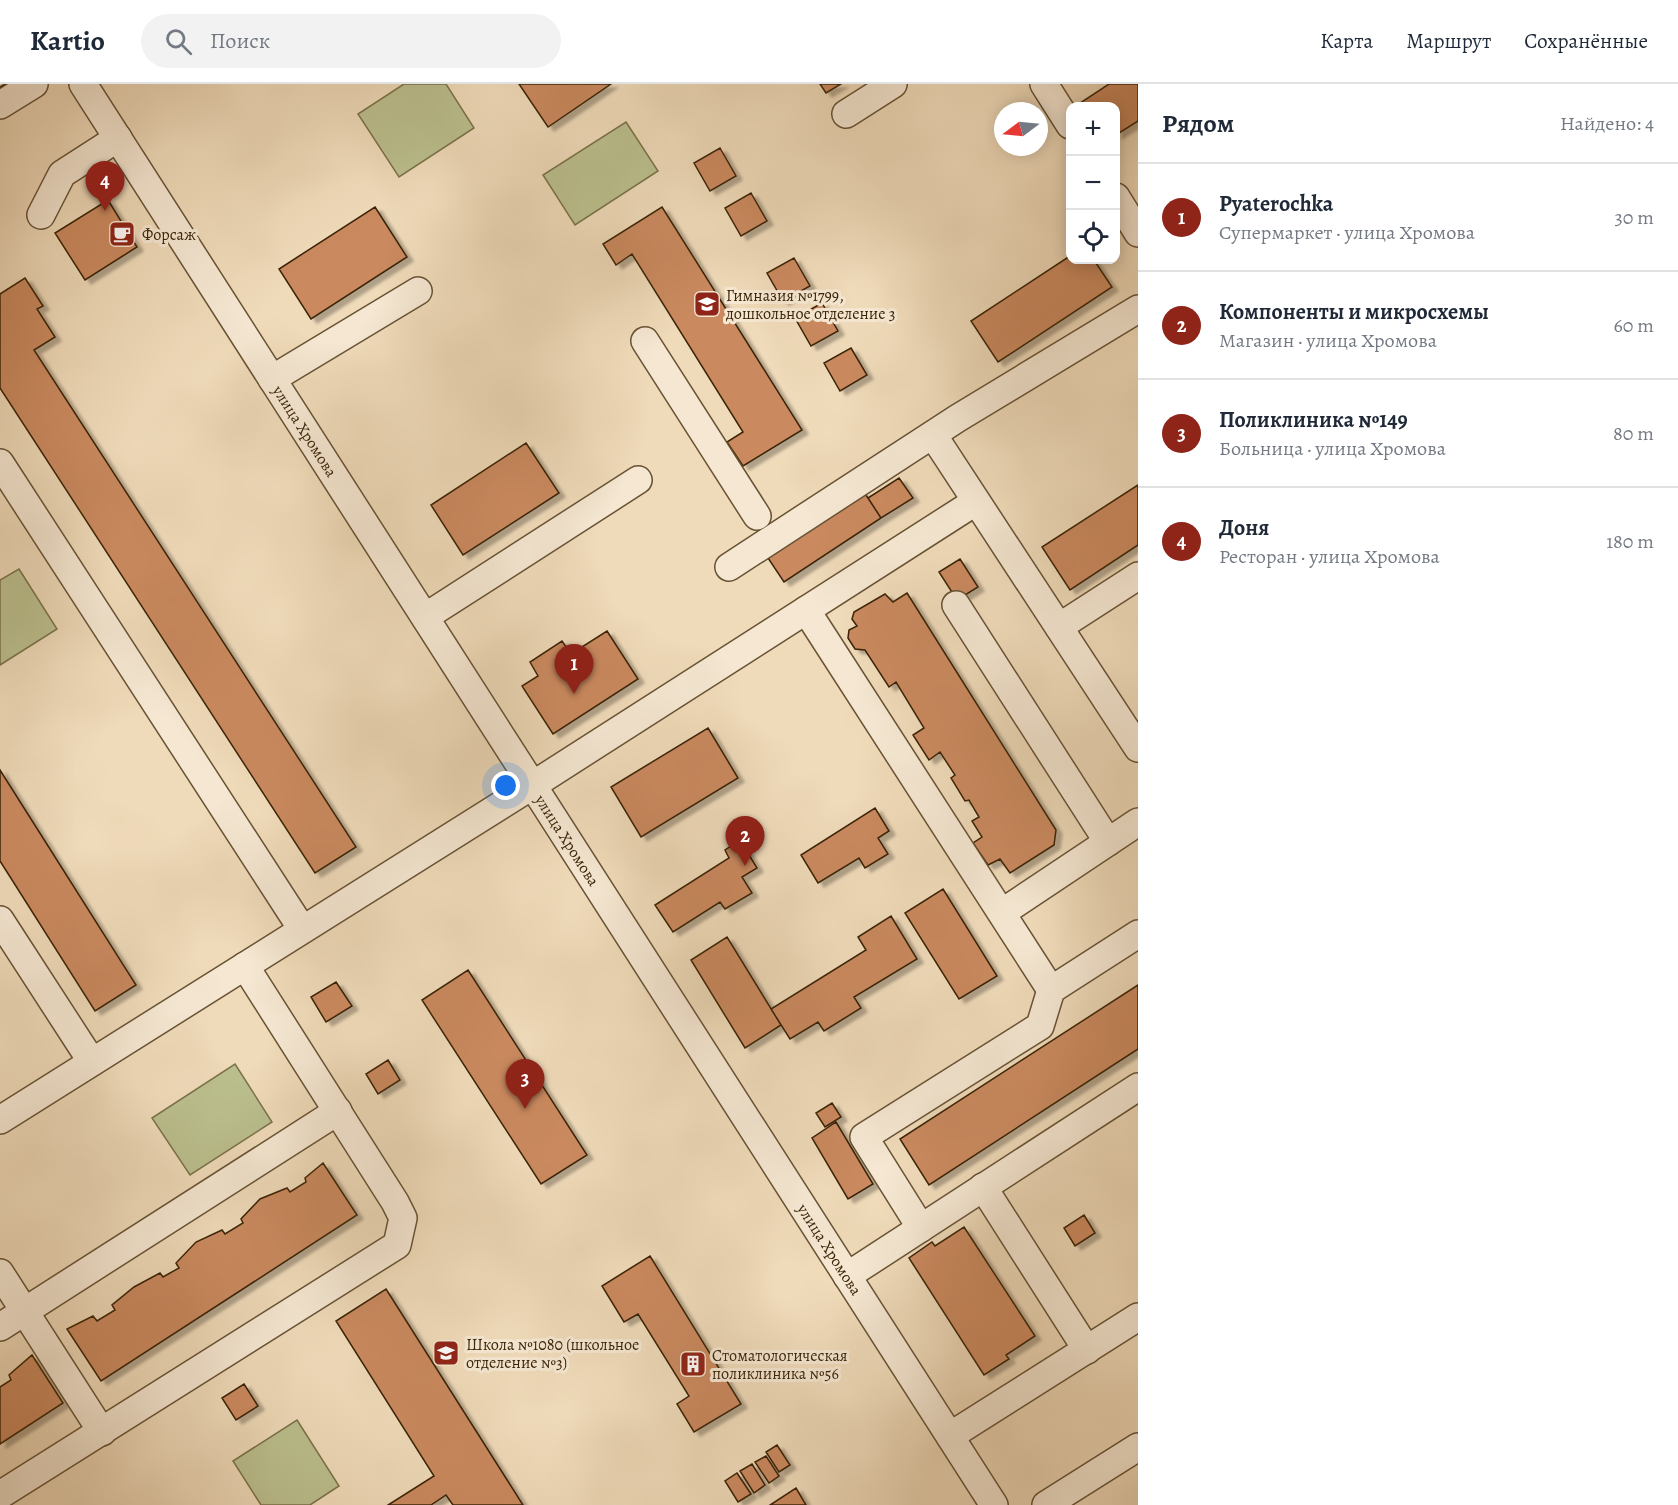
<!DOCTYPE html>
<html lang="ru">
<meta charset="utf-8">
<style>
body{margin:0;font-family:Alegreya,serif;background:#f2f2f3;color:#1f2937}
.controls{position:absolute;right:18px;top:18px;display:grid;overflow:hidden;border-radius:12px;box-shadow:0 3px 15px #0003}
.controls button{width:54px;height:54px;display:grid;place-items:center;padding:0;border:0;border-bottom:2px solid #e0e1e3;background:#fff;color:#1f2937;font:30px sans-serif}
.compass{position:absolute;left:994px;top:18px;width:54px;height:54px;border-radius:50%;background:#fff;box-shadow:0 3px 15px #0003;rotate:254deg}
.you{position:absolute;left:506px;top:702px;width:21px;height:21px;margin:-15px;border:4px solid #fff;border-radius:50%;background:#1a73e8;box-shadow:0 0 0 9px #1a73e833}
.badge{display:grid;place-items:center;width:39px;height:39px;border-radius:50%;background:#8f2418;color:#fff;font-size:20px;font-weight:700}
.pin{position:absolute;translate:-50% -50px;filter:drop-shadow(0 2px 3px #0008)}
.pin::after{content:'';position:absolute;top:32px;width:21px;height:18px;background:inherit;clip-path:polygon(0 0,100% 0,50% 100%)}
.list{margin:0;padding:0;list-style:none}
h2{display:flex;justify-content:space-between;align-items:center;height:78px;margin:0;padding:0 24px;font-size:26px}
h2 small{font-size:20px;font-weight:400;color:#747a83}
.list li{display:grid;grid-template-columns:39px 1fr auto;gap:18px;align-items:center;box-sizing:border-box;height:108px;padding:0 24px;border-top:2px solid #e0e1e3}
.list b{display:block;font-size:22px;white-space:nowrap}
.list p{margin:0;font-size:20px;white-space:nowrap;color:#747a83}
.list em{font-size:20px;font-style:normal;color:#747a83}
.icon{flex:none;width:33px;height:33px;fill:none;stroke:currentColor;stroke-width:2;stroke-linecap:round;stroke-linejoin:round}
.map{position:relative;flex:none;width:1138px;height:1421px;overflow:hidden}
header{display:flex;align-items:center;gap:36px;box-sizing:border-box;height:84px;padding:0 30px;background:#fff;border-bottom:2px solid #e0e1e3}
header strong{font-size:28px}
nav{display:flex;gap:33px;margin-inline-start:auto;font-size:21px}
.search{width:420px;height:54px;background:#f2f2f3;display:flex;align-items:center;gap:15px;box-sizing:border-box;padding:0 21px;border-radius:33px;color:#747a83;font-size:22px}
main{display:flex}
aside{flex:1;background:#fff}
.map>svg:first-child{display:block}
.green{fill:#bbbf8e;stroke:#7a724a;stroke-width:1.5}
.building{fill:#ca895e;stroke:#3a2407;stroke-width:1.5;filter:url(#shadow)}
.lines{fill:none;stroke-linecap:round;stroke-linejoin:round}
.minor-casing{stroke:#675234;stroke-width:30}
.minor{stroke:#f5e7d2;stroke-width:27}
.tram{stroke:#3a2407;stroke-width:1.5}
.labels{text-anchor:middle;stroke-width:6;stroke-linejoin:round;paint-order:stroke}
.poi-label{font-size:16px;fill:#3a2407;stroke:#f5e7d2;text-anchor:start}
.street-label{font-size:16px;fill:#3a2407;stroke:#f5e7d2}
</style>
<header>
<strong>Kartio</strong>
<div class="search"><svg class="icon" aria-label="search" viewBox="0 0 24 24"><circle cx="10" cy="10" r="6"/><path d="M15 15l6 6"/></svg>Поиск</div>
<nav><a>Карта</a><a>Маршрут</a><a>Сохранённые</a></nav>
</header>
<main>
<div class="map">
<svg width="1138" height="1421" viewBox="0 0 1138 1421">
<defs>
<filter id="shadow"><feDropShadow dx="6" dy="4" stdDeviation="1.5" flood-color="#0004"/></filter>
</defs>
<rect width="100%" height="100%" fill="#efdab9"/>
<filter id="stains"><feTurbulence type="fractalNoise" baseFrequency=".00333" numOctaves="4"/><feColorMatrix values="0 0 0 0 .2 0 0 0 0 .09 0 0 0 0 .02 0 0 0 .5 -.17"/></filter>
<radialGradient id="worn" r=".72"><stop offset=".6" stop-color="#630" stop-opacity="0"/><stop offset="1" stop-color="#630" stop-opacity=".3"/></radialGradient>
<path class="green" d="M404 0H446L474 44 399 93 358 30Z
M626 38 658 87 575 141 543 91Z
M19 485 57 545 0 581V496Z
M235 980 272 1038 190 1091 152 1034Z
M297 1336 339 1402 310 1421H261L233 1377Z"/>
<path class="building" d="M519 0H611L548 43Z
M820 0H841L826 9Z
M1109 0H1138V37L1116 51V22H1078L1077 21Z
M720 64 736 92 710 107 694 79Z
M751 109 767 137 741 152 725 124Z
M108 116 137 163 85 196 55 149Z
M375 123 407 173 311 235 279 185Z
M662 123 802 346 743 382 727 358 743 348 632 170 616 181 603 160Z
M1070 172V176H1094L1112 203 998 278 971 237Z
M794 174 810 202 783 217 767 189Z
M25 194 43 222 37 225 55 253 34 266 356 763 315 789 0 304V210Z
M822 219 838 247 811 262 795 234Z
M851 264 867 291 840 307 824 279Z
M526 359 559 409 463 471 431 421Z
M899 394 913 414 881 434 868 414Z
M1138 401V461L1070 506 1042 463Z
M864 408 881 434 784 498 766 471Z
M960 475 978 503 957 516 939 488Z
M907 509 1056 746 1054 761 1010 789 1000 775 988 781 973 759 982 753 972 737 979 733 969 716 965 717 951 694 955 691 940 668 929 676 913 651 924 644 896 598 889 603 865 566 855 565 848 554 849 546 857 542 852 535 854 528 885 510 893 518Z
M607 547 638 595 553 650 522 602 538 592 530 578 562 557 571 570Z
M708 644 738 694 641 753 611 703Z
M0 686 136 901 95 927 0 777Z
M875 724 889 747 878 754 888 770 865 784 859 774 818 799 801 771Z
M740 756 757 784 742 793 752 809 725 825 720 818 673 848 655 821 729 774 725 766Z
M943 805 997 892 959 915 905 829Z
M891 832 917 875 854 913 861 924 824 947 818 938 790 955 771 925 866 866 858 853Z
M727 853 781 941 745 964 691 876Z
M468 886 587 1071 541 1100 422 916Z
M336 898 352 922 326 938 311 913Z
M1138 901V965L929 1101 900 1055Z
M388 976 400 996 378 1010 366 990Z
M832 1019 841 1033 825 1043 816 1029Z
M836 1038 873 1100 848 1115 812 1054Z
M323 1079 357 1131 101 1297 67 1245 93 1232 97 1237 115 1226 112 1221 134 1203 160 1189 163 1193 179 1184 176 1179 196 1158 222 1146 225 1150 243 1139 241 1135 260 1115 287 1104 290 1108 306 1098 305 1094Z
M1084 1131 1095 1149 1075 1162 1064 1144Z
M964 1143 1035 1252 1006 1271 1009 1275 984 1291 909 1174 932 1158 935 1162Z
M650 1172 741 1320 694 1348 677 1320 689 1312 638 1230 624 1238 602 1202Z
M386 1205 523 1421H453L446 1411 431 1421H388L434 1392 336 1237Z
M32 1271 63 1319 0 1360V1303L11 1296 9 1291Z
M244 1300 258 1322 236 1336 222 1314Z
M777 1361 790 1381 779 1388 766 1368Z
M766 1372 779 1392 769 1399 755 1378Z
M752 1380 765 1401 754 1409 740 1387Z
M737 1389 751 1410 738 1418 725 1397Z
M796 1404 806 1421H770Z"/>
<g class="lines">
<defs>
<g id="minor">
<path id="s1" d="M83 0 994 1421"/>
<path d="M1044 0 1070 41"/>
<path d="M0 21 34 0"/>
<path d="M846 30 893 0"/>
<path d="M1116 113 1138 149"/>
<path d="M41 131 62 90 118 54"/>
<path d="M645 257 757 432"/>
<path d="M272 295 418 207"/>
<path d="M933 351 1138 664"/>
<path d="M0 379 302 845"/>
<path d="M729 483 958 334 1138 225"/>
<path d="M956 521 1108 758"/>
<path d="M806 526 1051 906"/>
<path d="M425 533 638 396"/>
<path d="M1059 543 1138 492"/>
<path d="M1009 824 1138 738"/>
<path d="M0 836 92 978"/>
<path d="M0 1036 533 701 975 418"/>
<path d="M983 1103 1087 1266"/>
<path d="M921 1144 864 1053 1040 942 1051 906 1138 850"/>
<path d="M0 1189 102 1348"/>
<path d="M847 1192 1138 1003"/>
<path d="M0 1243 338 1027"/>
<path d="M950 1352 1138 1233"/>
<path d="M0 1411 397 1161 403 1134 395 1118 245 882"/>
<path d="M1046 1421 1138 1363"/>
</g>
</defs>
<use href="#minor" class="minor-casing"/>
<use href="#minor" class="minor"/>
<path class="tram" d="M0 3 5 0"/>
</g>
<defs>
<symbol id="cafe-square" viewBox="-11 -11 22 22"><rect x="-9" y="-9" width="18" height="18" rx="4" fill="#8f2418" stroke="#f5e7d2"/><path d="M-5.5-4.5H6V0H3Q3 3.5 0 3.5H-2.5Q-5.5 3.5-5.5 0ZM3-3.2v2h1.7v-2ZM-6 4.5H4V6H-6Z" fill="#fff"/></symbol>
<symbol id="school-square" viewBox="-11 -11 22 22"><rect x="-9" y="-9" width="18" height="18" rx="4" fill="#8f2418" stroke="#f5e7d2"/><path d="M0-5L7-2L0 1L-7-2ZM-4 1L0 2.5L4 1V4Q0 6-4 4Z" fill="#fff"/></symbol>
<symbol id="building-square" viewBox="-11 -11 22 22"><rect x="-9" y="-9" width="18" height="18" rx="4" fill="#8f2418" stroke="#f5e7d2"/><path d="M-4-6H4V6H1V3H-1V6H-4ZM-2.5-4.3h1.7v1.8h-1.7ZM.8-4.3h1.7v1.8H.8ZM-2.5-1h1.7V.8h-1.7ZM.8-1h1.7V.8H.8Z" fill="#fff"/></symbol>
</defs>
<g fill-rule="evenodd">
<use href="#cafe-square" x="107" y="135" width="30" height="30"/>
<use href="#school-square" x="692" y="205" width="30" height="30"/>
<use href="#school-square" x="431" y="1254" width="30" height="30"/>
<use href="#building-square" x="678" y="1265" width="30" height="30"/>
</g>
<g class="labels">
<g class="poi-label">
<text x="142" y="156">Форсаж</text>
<text x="726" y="217">Гимназия №1799,<tspan x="726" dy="18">дошкольное отделение 3</tspan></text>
<text x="466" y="1266">Школа №1080 (школьное<tspan x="466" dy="18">отделение №3)</tspan></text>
<text x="712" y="1277">Стоматологическая<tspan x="712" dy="18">поликлиника №56</tspan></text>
</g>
<g class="street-label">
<text dy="6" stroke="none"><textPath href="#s1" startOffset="412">улица Хромова</textPath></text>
<text dy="6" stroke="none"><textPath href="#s1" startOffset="898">улица Хромова</textPath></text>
<text dy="6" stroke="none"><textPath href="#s1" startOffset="1384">улица Хромова</textPath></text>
</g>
</g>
<rect width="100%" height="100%" filter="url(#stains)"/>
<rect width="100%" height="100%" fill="url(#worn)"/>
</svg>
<div class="controls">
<button>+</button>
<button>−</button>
<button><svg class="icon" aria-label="locate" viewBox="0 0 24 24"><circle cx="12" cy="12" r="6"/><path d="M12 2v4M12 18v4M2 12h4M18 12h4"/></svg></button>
</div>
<svg class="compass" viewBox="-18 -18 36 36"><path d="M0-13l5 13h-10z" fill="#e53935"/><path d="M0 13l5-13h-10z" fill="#747a83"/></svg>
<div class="you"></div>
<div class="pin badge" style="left:574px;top:610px">1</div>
<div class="pin badge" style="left:745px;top:782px">2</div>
<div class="pin badge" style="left:525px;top:1025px">3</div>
<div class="pin badge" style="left:105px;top:127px">4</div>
</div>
<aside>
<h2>Рядом<small>Найдено: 4</small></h2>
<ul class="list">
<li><span class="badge">1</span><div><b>Pyaterochka</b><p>Супермаркет · улица Хромова</p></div><em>30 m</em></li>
<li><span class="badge">2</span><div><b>Компоненты и микросхемы</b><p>Магазин · улица Хромова</p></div><em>60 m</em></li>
<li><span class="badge">3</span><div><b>Поликлиника №149</b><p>Больница · улица Хромова</p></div><em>80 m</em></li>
<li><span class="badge">4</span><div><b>Доня</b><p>Ресторан · улица Хромова</p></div><em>180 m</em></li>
</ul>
</aside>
</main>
